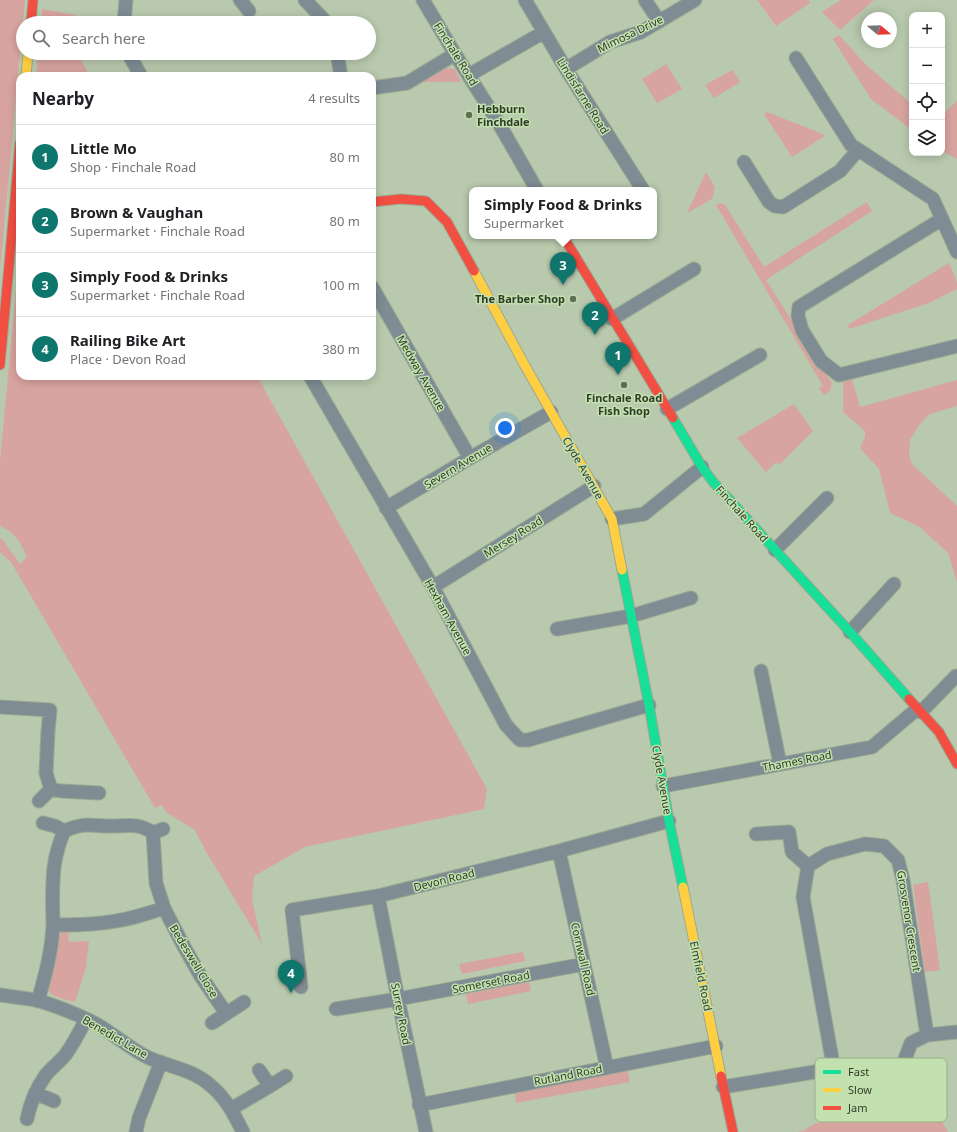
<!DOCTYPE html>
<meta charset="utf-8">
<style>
body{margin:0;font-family:"Noto Sans",sans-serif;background:#f2f2f2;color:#202124}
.controls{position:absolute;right:12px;top:12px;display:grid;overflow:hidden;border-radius:8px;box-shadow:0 2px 10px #0003}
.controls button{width:36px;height:36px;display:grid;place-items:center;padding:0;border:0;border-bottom:1px solid #e0e0e0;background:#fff;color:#202124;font:20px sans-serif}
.compass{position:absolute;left:861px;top:12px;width:36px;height:36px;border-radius:50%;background:#fff;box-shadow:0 2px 10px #0003;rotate:109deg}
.you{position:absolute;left:505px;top:428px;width:14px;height:14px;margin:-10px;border:3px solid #fff;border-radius:50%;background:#1a73e8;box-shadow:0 0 0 6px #1a73e833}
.badge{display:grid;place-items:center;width:26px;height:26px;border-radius:50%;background:#0f766e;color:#fff;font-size:13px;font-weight:700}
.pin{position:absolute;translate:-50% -33px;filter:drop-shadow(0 1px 2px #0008)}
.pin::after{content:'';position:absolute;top:21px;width:14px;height:12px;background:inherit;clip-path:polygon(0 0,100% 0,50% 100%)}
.popup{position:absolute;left:469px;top:187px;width:188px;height:52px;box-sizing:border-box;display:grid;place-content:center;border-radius:8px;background:#fff;filter:drop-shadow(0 1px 3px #0005);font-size:13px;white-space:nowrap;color:#757577}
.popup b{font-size:15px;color:#202124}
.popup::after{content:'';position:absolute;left:50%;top:100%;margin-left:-8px;border:8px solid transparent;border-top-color:#fff}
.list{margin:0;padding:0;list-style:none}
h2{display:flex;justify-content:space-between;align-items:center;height:52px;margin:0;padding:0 16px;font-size:17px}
h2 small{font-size:13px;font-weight:400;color:#757577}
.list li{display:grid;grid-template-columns:26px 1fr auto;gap:12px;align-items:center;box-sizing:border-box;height:64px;padding:0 16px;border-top:1px solid #e0e0e0}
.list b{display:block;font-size:15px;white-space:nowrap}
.list p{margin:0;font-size:13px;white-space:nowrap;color:#757577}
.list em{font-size:13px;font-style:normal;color:#757577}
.icon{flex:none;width:22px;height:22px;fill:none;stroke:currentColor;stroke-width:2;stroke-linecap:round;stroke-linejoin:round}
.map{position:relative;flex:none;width:957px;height:1132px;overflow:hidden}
.search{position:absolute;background:#fff;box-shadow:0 2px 10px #0003;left:16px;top:16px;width:360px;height:44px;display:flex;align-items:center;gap:10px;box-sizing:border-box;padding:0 14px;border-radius:22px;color:#757577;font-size:15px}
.panel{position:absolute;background:#fff;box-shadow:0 2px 10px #0003;left:16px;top:72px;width:360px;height:308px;border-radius:12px}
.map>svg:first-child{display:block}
.green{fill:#d8a49f}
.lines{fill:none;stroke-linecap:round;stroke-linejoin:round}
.street-casing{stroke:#9ba892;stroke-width:15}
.fast-casing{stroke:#9ba892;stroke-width:11}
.slow-casing{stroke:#9ba892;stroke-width:11}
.jam-casing{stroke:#9ba892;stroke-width:11}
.street{stroke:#7f8c94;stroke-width:13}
.fast{stroke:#16e098;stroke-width:9}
.slow{stroke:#ffcf43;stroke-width:9}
.jam{stroke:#f24e42;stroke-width:9}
.poi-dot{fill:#606d57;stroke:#c3e1af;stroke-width:1.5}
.labels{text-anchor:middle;stroke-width:3;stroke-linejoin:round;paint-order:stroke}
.street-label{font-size:11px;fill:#303c28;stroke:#c3e1af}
.poi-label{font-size:11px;font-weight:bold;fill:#303c28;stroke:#c3e1af;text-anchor:start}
.key{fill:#c3e1af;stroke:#97b086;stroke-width:1}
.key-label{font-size:11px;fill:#303c28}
</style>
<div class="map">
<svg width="957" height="1132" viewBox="0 0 957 1132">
<rect width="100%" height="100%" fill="#b8c9ad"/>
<path class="green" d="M0 0H25L0 270Z
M757 0H808L810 3 776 26Z
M841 0H874L840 30 822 12Z
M42 9 75 15V23H41Z
M839 35 865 64 912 104V130L871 99 833 39Z
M38 53H77L90 76H36Z
M666 64 682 89 657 103 642 79Z
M447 68 455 69 461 82H417L440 70Z
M732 70 740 81 739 83 714 98 705 85Z
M957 101V159L942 151V115Z
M767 112 823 134 825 136 792 157 764 114Z
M706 172 715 187 712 199 687 213Z
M867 202 872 211 766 280 825 373 832 383 830 391 824 395 819 388 823 386 716 205 720 203 725 205 764 267Z
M20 248V376H257L487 789 484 809 305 847 254 876 252 899 262 944 205 850 195 830 166 812 162 805 155 808 11 562 0 552V538L2 539 20 564 27 557 19 541 11 532 0 526V461Z
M949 263 957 282V289L929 303 849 329 848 325Z
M851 376 860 407 957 380V406L930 414 919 425 910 440 909 455 912 464 957 506V582L948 553 920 527 890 513 879 469 860 448 865 437V431L843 412V378Z
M794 404 813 431 780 464 775 463 766 472 737 438Z
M928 882 940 970 925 972 913 885Z
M65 930H68L69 942 89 941 86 967 75 1002C69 1000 51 997 49 991 48 988 50 984 51 981L48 980 56 937Z
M523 952 525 961 462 974 459 964Z
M529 982 531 991 468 1004 466 994Z
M627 1068 630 1082 516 1103 514 1089Z
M935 1115 941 1121 948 1131V1132H797L803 1131 816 1123Z"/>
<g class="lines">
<defs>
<path id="street" d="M240 0 249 11
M305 0 327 23
M423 0 455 54 498 122 537 190
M525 0 566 69 643 190
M645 0 659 21
M124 23 126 0
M128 53 141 76
M337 53 341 76
M796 58 851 145 933 199 957 252
M566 69 610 42 641 32 695 0
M469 75 544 32
M372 88 407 83 455 54
M744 162 769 202 775 206 783 207 840 171 858 150
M942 219 799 307 798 316 802 330 821 361 839 375 957 346
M372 287 470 458
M612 319 694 269
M310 376 433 587 506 725 520 740H528L649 705
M667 409 760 355
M386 508 470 458 551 412
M612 519 644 514 702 467
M775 550 827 498
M433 587 594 486
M557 629 631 616 691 598
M850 632 894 584
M761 671 780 764
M0 707 50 710 48 731 46 773 51 789 61 791 99 793
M921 712 956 676
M663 786 872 747 917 709
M39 801 51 789
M43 823 55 826 64 831
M153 833 156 883 164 908 182 943 200 975 226 1013
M756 834 789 832 792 852 808 866 803 897 834 1070
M559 851 607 1068
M808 866 827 854 865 844 884 846 898 860 903 880 927 1035
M378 896 398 999 426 1132
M53 925C72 925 91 925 109 922 128 920 146 914 164 908
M301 987 292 910 378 896 559 851 669 821
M0 995C12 997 24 998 36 1000 54 1005 82 1016 98 1025 115 1035 129 1048 147 1057 168 1067 192 1069 210 1085 226 1098 234 1114 243 1132
M38 1001C45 976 52 951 53 925 53 911 52 897 53 882 53 865 57 848 64 831 71 828 79 825 88 825 94 825 101 826 107 826 124 827 137 821 153 833L163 829
M336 1009 398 999 584 964
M212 1023 244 1002
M259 1070 270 1086 286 1076
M723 1087 826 1070 902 1067 911 1043 927 1035 957 1032
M35 1093 54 1101
M419 1105 716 1046
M231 1109 270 1086
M27 1119C30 1104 36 1089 45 1076 51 1068 60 1062 66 1054 74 1043 80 1031 86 1019
M136 1132 139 1118 161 1062"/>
<path id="fast" d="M673 418 702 467 714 483 850 632 909 699
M622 570 649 705 669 821 683 887"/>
<path id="slow" d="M26 76 28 53
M474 271 524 364 612 519 622 570
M683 887 721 1076"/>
<path id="jam" d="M31 23 33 0
M372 202 401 199 426 201 447 222 474 271
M563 236 673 418
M0 365 20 143
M909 699 939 732 957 764
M721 1076 733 1132"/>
</defs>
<use href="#street" class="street-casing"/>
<use href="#fast" class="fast-casing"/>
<use href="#slow" class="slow-casing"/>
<use href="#jam" class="jam-casing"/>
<use href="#street" class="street"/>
<use href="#fast" class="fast"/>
<use href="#slow" class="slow"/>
<use href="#jam" class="jam"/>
</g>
<g class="poi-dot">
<circle cx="469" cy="115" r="4"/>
<circle cx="573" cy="299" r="4"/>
<circle cx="624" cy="385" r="4"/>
</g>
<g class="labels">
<g class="street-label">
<text transform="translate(630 34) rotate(-26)" y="4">Mimosa Drive</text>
<text transform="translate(456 54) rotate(58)" y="4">Finchale Road</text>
<text transform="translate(583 96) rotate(58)" y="4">Lindisfarne Road</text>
<text transform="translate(421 373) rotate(60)" y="4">Medway Avenue</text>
<text transform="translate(458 466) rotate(-31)" y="4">Severn Avenue</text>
<text transform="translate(583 468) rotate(60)" y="4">Clyde Avenue</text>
<text transform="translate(742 514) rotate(48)" y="4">Finchale Road</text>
<text transform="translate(513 537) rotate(-32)" y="4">Mersey Road</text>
<text transform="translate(448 617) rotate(61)" y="4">Hexham Avenue</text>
<text transform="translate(797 761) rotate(-11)" y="4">Thames Road</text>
<text transform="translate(662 780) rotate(80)" y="4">Clyde Avenue</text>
<text transform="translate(444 880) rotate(-14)" y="4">Devon Road</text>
<text transform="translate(909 921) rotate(81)" y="4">Grosvenor Crescent</text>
<text transform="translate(583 959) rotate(77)" y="4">Cornwall Road</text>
<text transform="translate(194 961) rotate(59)" y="4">Bedeswell Close</text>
<text transform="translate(701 976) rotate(78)" y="4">Elmfield Road</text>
<text transform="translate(491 982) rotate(-11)" y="4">Somerset Road</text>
<text transform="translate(401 1014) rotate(79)" y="4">Surrey Road</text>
<text transform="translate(115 1037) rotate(30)" y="4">Benedict Lane</text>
<text transform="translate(568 1075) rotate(-11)" y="4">Rutland Road</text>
</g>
<g class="poi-label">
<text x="477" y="113">Hebburn<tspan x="477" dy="13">Finchdale</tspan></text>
<text x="565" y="303" text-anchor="end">The Barber Shop</text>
<text x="624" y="402" text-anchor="middle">Finchale Road<tspan x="624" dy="13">Fish Shop</tspan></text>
</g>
</g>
<rect x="815" y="1058" width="132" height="64" rx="6" class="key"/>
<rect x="823" y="1070" width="18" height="4" fill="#16e098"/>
<rect x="823" y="1088" width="18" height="4" fill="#ffcf43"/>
<rect x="823" y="1106" width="18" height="4" fill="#f24e42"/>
<g class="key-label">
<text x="848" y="1076">Fast</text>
<text x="848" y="1094">Slow</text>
<text x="848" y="1112">Jam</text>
</g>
</svg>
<div class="controls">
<button>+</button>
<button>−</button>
<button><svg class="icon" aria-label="locate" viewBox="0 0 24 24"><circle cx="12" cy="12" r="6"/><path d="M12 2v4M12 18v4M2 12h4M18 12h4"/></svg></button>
<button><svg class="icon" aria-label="layers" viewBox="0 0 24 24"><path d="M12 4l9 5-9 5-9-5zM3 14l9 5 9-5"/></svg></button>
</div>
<svg class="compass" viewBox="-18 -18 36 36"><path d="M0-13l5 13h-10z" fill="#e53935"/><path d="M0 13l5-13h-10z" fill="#757577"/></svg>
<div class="you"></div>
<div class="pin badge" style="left:618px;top:375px">1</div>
<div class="pin badge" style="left:595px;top:335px">2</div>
<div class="pin badge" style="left:563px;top:285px">3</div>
<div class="popup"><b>Simply Food &amp; Drinks</b>Supermarket</div>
<div class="pin badge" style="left:291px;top:993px">4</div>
<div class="search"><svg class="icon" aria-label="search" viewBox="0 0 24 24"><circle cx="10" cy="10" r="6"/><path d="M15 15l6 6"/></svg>Search here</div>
<section class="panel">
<h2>Nearby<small>4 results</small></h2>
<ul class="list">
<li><span class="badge">1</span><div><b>Little Mo</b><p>Shop · Finchale Road</p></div><em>80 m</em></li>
<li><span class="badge">2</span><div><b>Brown &amp; Vaughan</b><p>Supermarket · Finchale Road</p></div><em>80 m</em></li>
<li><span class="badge">3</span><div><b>Simply Food &amp; Drinks</b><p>Supermarket · Finchale Road</p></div><em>100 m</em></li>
<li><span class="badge">4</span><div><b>Railing Bike Art</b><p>Place · Devon Road</p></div><em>380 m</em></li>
</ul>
</section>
</div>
